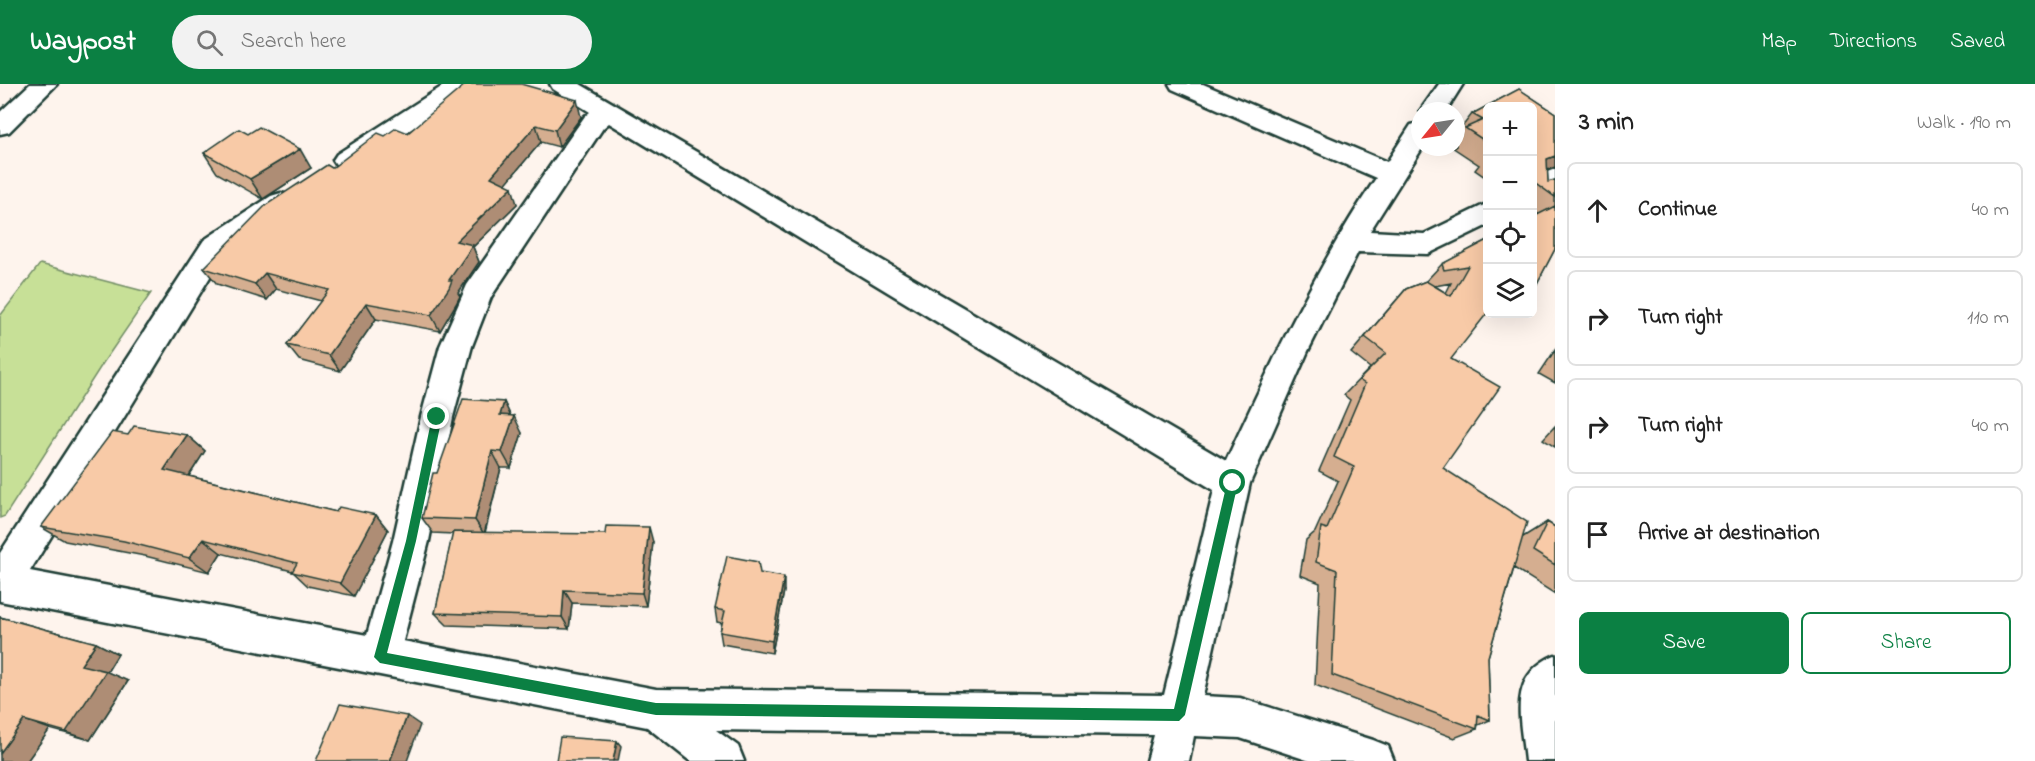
<!DOCTYPE html>
<meta charset="utf-8">
<style>
body{margin:0;font-family:"Indie Flower",sans-serif;background:#f2f2f2;color:#222}
.controls{position:absolute;right:18px;top:18px;display:grid;overflow:hidden;border-radius:9px;box-shadow:0 6px 24px #0002}
.controls button{width:54px;height:54px;display:grid;place-items:center;padding:0;border:0;border-bottom:2px solid #e0e0e0;background:#fff;color:#222;font:30px sans-serif}
.compass{position:absolute;left:1411px;top:18px;width:54px;height:54px;border-radius:50%;background:#fff;box-shadow:0 6px 24px #0002;rotate:240deg}
.stop{position:absolute;width:18px;height:18px;margin:-14px;border:4px solid #0b8043;border-radius:50%;background:#fff}
.stop.end{background:#0b8043;border-color:#fff;box-shadow:0 2px 6px #0008}
.list{margin:0;padding:0;list-style:none}
h2{display:flex;justify-content:space-between;align-items:center;height:78px;margin:0;padding:0 24px;font-size:26px}
h2 small{font-size:20px;font-weight:400;color:#767676}
.list li{display:grid;grid-template-columns:39px 1fr auto;gap:18px;align-items:center;box-sizing:border-box;height:96px;margin:0 12px 12px;padding:0 12px;border:2px solid #e0e0e0;border-radius:9px}
.list b{display:block;font-size:22px;white-space:nowrap}
.list em{font-size:20px;font-style:normal;color:#767676}
.actions{display:flex;gap:12px;padding:18px 24px}
.actions a{flex:1;padding:14px 0;border:2px solid #0b8043;border-radius:9px;text-align:center;font-size:21px;color:#0b8043}
.actions .main{background:#0b8043;color:#fff}
.icon{flex:none;width:33px;height:33px;fill:none;stroke:currentColor;stroke-width:2;stroke-linecap:round;stroke-linejoin:round}
.map{position:relative;flex:none;width:1555px;height:677px;overflow:hidden}
header{display:flex;align-items:center;gap:36px;box-sizing:border-box;height:84px;padding:0 30px;background:#0b8043;color:#fff}
header strong{font-size:28px}
nav{display:flex;gap:33px;margin-inline-start:auto;font-size:21px}
.search{width:420px;height:54px;background:#f2f2f2;display:flex;align-items:center;gap:15px;box-sizing:border-box;padding:0 21px;border-radius:33px;color:#767676;font-size:22px}
main{display:flex}
aside{flex:1;background:#fff}
.map>svg:first-child{display:block}
.green{fill:#c7e097;stroke:#738e66;stroke-width:1.5}
.lines{fill:none;stroke-linecap:round;stroke-linejoin:round}
.minor-casing{stroke:#1f3d34;stroke-width:5}
.minor{fill:#fff;fill-rule:evenodd}
.wall{fill:#d5ae90;stroke:#1f3d34;stroke-width:1.5;fill-rule:evenodd}
.shaded-wall{fill:#ae8d75;stroke:#1f3d34;stroke-width:1.5}
.building{fill:#f8caa7;stroke:#1f3d34;stroke-width:1.5}
.route{fill:#0b8043}
</style>
<header>
<strong>Waypost</strong>
<div class="search"><svg class="icon" aria-label="search" viewBox="0 0 24 24"><circle cx="10" cy="10" r="6"/><path d="M15 15l6 6"/></svg>Search here</div>
<nav><a>Map</a><a>Directions</a><a>Saved</a></nav>
</header>
<main>
<div class="map">
<svg width="1555" height="677" viewBox="0 0 1555 677">
<rect width="100%" height="100%" fill="#fef4ed"/>
<filter id="ink" filterUnits="userSpaceOnUse"><feTurbulence type="fractalNoise" baseFrequency=".0167" numOctaves="2"/><feDisplacementMap in="SourceGraphic" scale="12" xChannelSelector="R" yChannelSelector="G"/><feConvolveMatrix kernelMatrix="1 2 1 2 8 2 1 2 1" color-interpolation-filters="sRGB"/></filter>
<g filter="url(#ink)">
<path class="green" d="M40 180 151 209 103 279 5 432 0 434V232Z"/>
<g class="lines">
<defs>
<path id="minor" d="M30 0H57L9 48 0 50V28Z
M446 0H475L472 5 355 82 346 85 337 82 333 76 337 70Z
M550 0H580L1226 377C1271 279 1316 184 1376 94L1172 5 1169 0H1203L1387 78 1411 41 1420 39V63H1423L1370 147 1424 150 1488 119V141L1428 170 1358 168 1308 267 1250 399 1203 612 1240 614 1373 656 1388 662 1394 677H1310L1240 654 1194 652 1189 677H1147L1154 651 716 646 738 662 744 677H690L647 643 0 517V469L204 156 271 112 281 109 291 112 295 119 291 126 224 170 30 487 367 551 393 457 421 333 440 262 467 201 585 32 590 28 553 5ZM609 39 1214 406 1164 611 656 605 403 557 429 457 453 333 472 262 491 213 603 44Z
M1439 0H1463L1446 27H1420Z
M1555 85V105L1532 114V94Z
M1555 571V677H1525C1521 636 1506 592 1555 571Z"/>
</defs>
<use href="#minor" class="minor-casing"/>
<use href="#minor" class="minor"/>
</g>
<path class="wall" d="M1519 5 1555 29V83L1547 86 1548 98 1555 96V165L1533 207V133L1538 130 1533 127V22H1488V95L1475 86 1479 81 1452 63H1456V56L1461 50 1458 48 1472 30Z
M581 33 559 63 541 58 505 100 517 120 473 163 479 178 458 209 460 212 456 220 440 247 376 235 340 287 299 276 287 261 321 217 276 205 267 216 217 200 204 184 332 84 385 52Z
M248 50 311 84 263 115 217 89 204 69Z
M1488 156 1451 275 1443 384 1523 453 1547 438 1555 443V510L1514 484 1488 573 1490 636 1478 641 1477 645 1454 654 1315 601 1320 499 1300 491 1306 456 1315 448 1338 397 1319 387 1350 316 1344 311 1370 284 1351 269 1406 205 1426 197 1442 180ZM1451 199 1446 209 1435 202Z
M1555 266V299L1539 290Z
M504 318 510 331 522 349 511 384H501L485 449 653 458 646 522 572 519 569 545 447 541 435 529 453 450 433 449 422 434 437 389Z
M1555 342V363L1543 355Z
M128 351H187L205 367 189 392 336 428 376 431 388 446 354 512 308 502 292 487 221 469 209 488 145 472 65 457 41 443Z
M784 507 772 569 722 560 720 548 722 539 717 538 715 525Z
M0 533 96 559 118 570 107 588 128 597 90 656 50 645 27 677Z"/>
<path class="shaded-wall" d="M577 16 581 33 559 63 555 46Z
M536 41 541 58 497 110 491 93Z
M300 65 311 84 263 115 250 95Z
M1555 72V83L1533 92 1547 75Z
M512 103 517 120 473 163 479 178 458 209 460 212 456 220 440 247 431 231 449 196 456 157Z
M265 189 276 205 267 216 255 200Z
M366 219 376 235 340 287 329 271Z
M504 318 512 335 500 331Z
M514 332 522 349 511 384 502 368Z
M187 351 205 367 183 401 164 386Z
M492 367 501 384 484 450 475 436Z
M376 431 388 446 354 512 340 499Z
M649 443 653 458 646 522 642 509Z
M203 455 221 469 209 488 189 474Z
M784 493V507L772 569V557Z
M564 506 572 519 569 545 562 533Z
M96 559 118 570 107 588 128 597 90 656 66 648 81 581Z
M407 632 420 641 407 677H390Z
M24 636 50 645 27 677H0V669Z
M617 657 621 662 618 677H613Z"/>
<path class="building" d="M466 0H521L577 16 555 46 536 41 491 93 512 103 456 157 473 161 449 196H452L449 204 431 231 366 219 329 271 287 261 329 206 265 189 255 200 204 184 266 121 327 81 332 84 378 49 385 52 396 44 408 49Z
M1519 5 1555 29V72L1547 75 1548 98 1555 96V113L1533 97V22H1488V59L1465 44 1483 36 1472 30Z
M259 43 300 65 250 95 204 69 239 45 248 50Z
M1555 122V165L1533 207V133Z
M1488 156V228L1451 275 1500 303 1443 384 1527 438 1488 573 1490 636 1478 631 1477 645 1332 591 1337 486 1316 478 1321 443 1327 445 1354 383 1334 373 1365 300 1359 296 1386 269 1365 253 1406 205 1426 197 1451 212 1468 182 1444 186 1442 180Z
M463 315 504 318 500 331 514 332 502 368 492 367 475 436 422 434 433 389H437Z
M134 342 187 351 164 386 336 428 339 423 376 431 340 499 292 488 297 479 203 455 189 474 124 457 41 443 112 348 128 351Z
M1547 438 1555 443V481L1533 467Z
M606 442 649 443 642 509 564 506 562 533 435 529 453 448 605 450Z
M727 472 758 478 760 489 784 493 772 557 720 548 725 527 715 525Z
M0 533 96 559 81 581 106 587 66 648 24 636 0 669Z
M340 620 407 632 390 677H316Z
M560 653 617 657 613 677H556Z"/>
</g>
<path class="route" d="M437 329 442 333 416 457 387 569 656 619 1174 625 1227 399 1233 394 1238 399 1185 631 1179 637 656 631 380 579 374 573 406 457 432 333Z"/>
</svg>
<div class="controls">
<button>+</button>
<button>−</button>
<button><svg class="icon" aria-label="locate" viewBox="0 0 24 24"><circle cx="12" cy="12" r="6"/><path d="M12 2v4M12 18v4M2 12h4M18 12h4"/></svg></button>
<button><svg class="icon" aria-label="layers" viewBox="0 0 24 24"><path d="M12 4l9 5-9 5-9-5zM3 14l9 5 9-5"/></svg></button>
</div>
<svg class="compass" viewBox="-18 -18 36 36"><path d="M0-13l5 13h-10z" fill="#e53935"/><path d="M0 13l5-13h-10z" fill="#767676"/></svg>
<div class="stop" style="left:1233px;top:399px"></div>
<div class="stop end" style="left:437px;top:333px"></div>
</div>
<aside>
<h2>3 min<small>Walk · 190 m</small></h2>
<ul class="list">
<li><svg class="icon" aria-label="ahead" viewBox="0 0 24 24"><path d="M12 20V5M6 11l6-6 6 6"/></svg><div><b>Continue</b></div><em>40 m</em></li>
<li><svg class="icon" aria-label="right" viewBox="0 0 24 24"><path d="M7 20v-9h11M14 6l5 5-5 5"/></svg><div><b>Turn right</b></div><em>110 m</em></li>
<li><svg class="icon" aria-label="right" viewBox="0 0 24 24"><path d="M7 20v-9h11M14 6l5 5-5 5"/></svg><div><b>Turn right</b></div><em>40 m</em></li>
<li><svg class="icon" aria-label="arrive" viewBox="0 0 24 24"><path d="M6 21V4h12l-3 4 3 4H6"/></svg><div><b>Arrive at destination</b></div></li>
</ul>
<div class="actions"><a class="main">Save</a><a>Share</a></div>
</aside>
</main>
